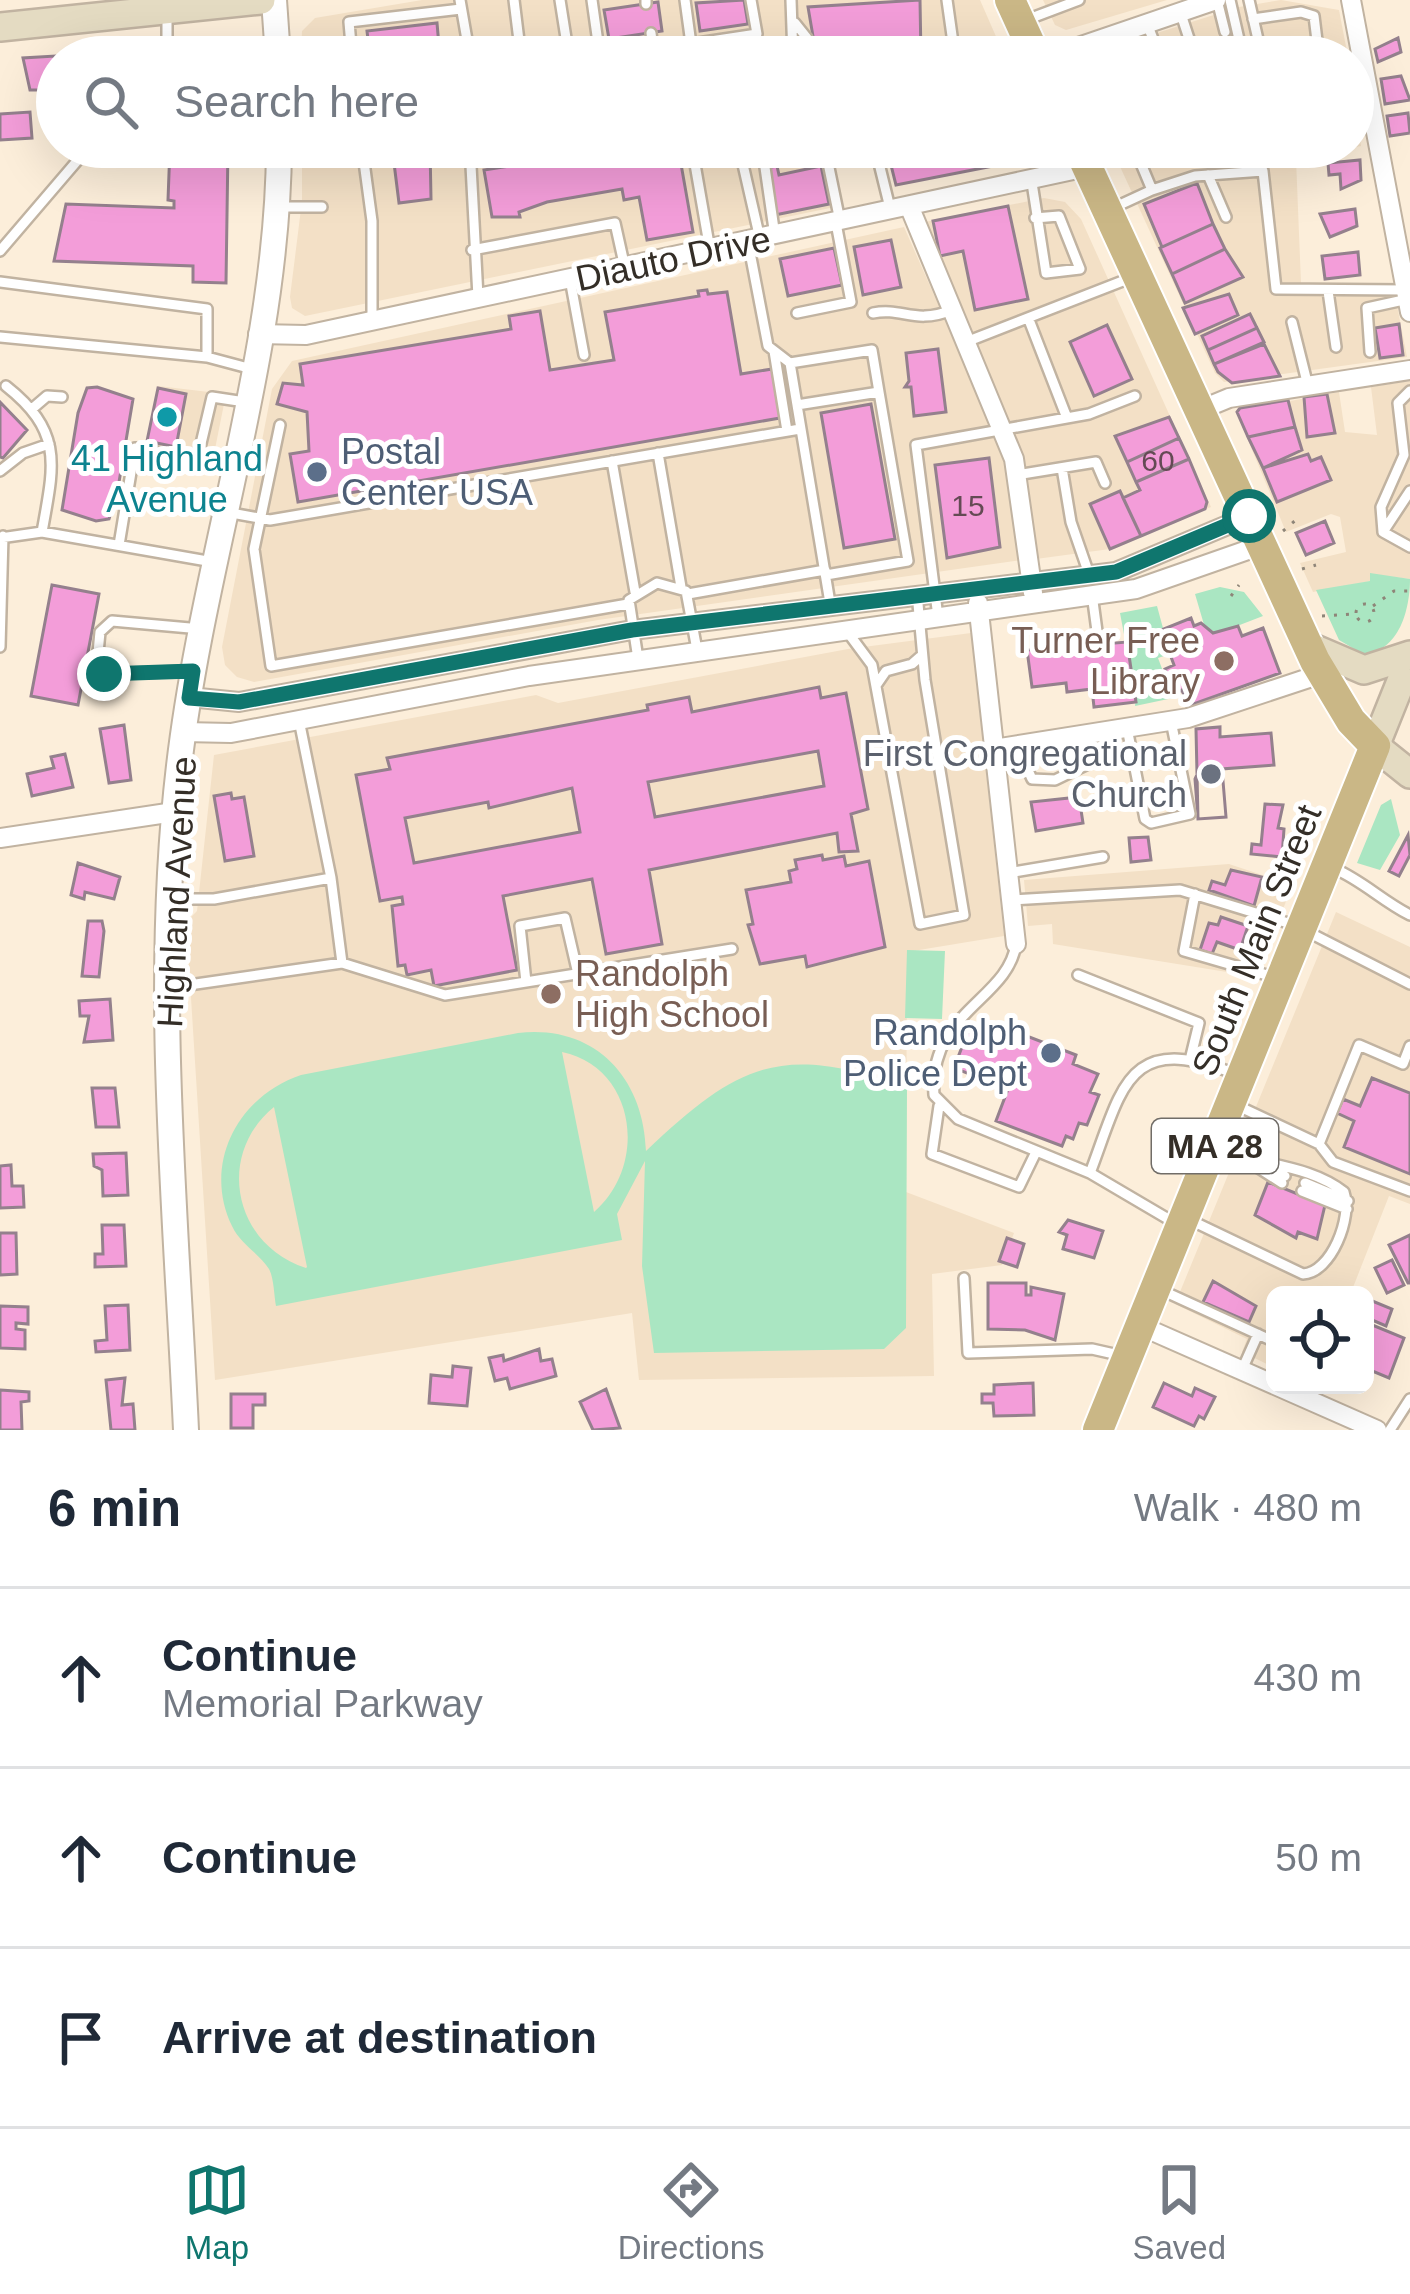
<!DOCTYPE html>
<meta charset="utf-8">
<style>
body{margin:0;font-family:Helvetica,sans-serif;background:#f6f6f7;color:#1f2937}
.controls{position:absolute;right:36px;bottom:36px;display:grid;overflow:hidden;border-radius:18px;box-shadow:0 12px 48px #0002}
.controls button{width:108px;height:108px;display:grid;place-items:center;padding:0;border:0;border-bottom:3px solid #e0e1e3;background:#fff;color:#1f2937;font:60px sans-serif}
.stop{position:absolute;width:36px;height:36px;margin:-27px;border:9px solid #0f766e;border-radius:50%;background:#fff}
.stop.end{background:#0f766e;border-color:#fff;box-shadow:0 3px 12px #0008}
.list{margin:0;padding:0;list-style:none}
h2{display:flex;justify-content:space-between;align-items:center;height:156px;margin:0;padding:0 48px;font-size:51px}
h2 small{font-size:39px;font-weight:400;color:#747a83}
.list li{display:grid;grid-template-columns:78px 1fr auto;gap:36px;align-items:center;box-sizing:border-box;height:180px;padding:0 48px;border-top:3px solid #e0e1e3}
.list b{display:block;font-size:45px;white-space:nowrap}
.list p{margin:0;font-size:39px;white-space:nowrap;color:#747a83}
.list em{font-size:39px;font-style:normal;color:#747a83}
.icon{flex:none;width:66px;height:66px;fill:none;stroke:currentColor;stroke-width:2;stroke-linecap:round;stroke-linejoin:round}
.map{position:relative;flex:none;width:1410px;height:1430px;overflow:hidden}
.search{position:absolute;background:#fff;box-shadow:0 12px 48px #0002;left:36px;right:36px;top:36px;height:132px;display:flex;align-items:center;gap:30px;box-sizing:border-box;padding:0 42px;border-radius:66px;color:#747a83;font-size:45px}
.sheet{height:696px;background:#fff}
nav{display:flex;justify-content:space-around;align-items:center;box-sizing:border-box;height:168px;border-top:3px solid #e0e1e3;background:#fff;font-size:33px;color:#747a83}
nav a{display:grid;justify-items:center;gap:6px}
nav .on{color:#0f766e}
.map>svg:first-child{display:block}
.built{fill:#f3e0c6}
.green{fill:#aae6c2;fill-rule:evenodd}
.building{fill:#f39dd9;stroke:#94808d;stroke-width:3;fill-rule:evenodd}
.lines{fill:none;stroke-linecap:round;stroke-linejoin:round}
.service-casing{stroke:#c1b3a1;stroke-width:14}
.minor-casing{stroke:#c1b3a1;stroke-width:22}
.tertiary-casing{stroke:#c1b3a1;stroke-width:28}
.secondary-casing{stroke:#c1b3a1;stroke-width:32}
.primary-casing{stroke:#fff;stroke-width:34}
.path{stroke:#8e8578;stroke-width:3;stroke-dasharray:3 9;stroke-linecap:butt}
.service{stroke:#fff;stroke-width:9}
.minor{stroke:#fff;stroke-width:18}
.tertiary{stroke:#fff;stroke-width:24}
.secondary{stroke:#e4dbc2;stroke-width:27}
.primary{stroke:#cab786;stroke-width:30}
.route{stroke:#0f766e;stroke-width:15}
.culture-dot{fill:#0f9aa8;stroke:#fff;stroke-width:4.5}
.service-dot{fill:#5c6f8a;stroke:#fff;stroke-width:4.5}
.education-dot{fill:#8d6e63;stroke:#fff;stroke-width:4.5}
.worship-dot{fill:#6b7280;stroke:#fff;stroke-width:4.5}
.labels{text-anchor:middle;stroke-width:10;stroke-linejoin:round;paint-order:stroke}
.number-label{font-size:30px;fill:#644a54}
.shield{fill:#fff;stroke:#716d68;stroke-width:3}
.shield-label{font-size:33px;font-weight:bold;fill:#342e27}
.street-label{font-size:36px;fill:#342e27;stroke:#fff}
.service-label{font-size:36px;fill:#4e5e75;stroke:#fff;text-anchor:start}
.culture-label{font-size:36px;fill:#0d838f;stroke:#fff}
.education-label{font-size:36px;fill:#785e54;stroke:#fff;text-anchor:end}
.worship-label{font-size:36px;fill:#5b616d;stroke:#fff;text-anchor:end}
</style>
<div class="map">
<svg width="1410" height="1430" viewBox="0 0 1410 1430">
<rect width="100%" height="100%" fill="#fceeda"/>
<path class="built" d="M422 0H980L1005 57H301L302 31 315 18Z
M1043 0H1167L1066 30 1055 25Z
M1281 0 1339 10 1348 57H1081L1239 7Z
M1353 93 1361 146 1296 159 1301 283 1393 285 1407 357 1224 382 1215 373 1111 147H1353Z
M302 147H790L793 158 830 150 840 206 305 316 292 308 290 297 302 201Z
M1044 198 1065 202 1081 219 1211 507 1110 549 1036 559 1022 456 920 223Z
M904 227 1007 460 1021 560 598 620 254 682 237 677 225 665 222 647 272 389 292 361Z
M1410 381V579L1370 574 1371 581 1313 592 1300 563 1346 552 1340 517 1331 514 1286 532 1236 411 1339 392 1345 432 1377 435 1371 387Z
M158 386 226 394 212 464 145 453Z
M971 633 1004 936 907 952 906 1192 1014 1233 1002 1265 932 1274 934 1376 639 1380 632 1313 215 1380 189 966 190 918 197 911 214 755 536 695 558 703 848 649Z
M1229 864 1292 885 1258 977 1053 944 1052 924 1028 926 1024 880Z
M1336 912 1410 947V1204L1389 1196 1350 1295H1275V1368L1242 1352 1247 1339 1175 1304Z"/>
<path class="green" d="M1370 573 1410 579C1410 608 1400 652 1363 654L1339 640 1316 590 1370 581Z
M1220 587 1244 592 1263 616 1219 633 1205 628 1195 594Z
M1157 606 1170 654 1158 658 1173 698 1135 706 1138 682H1133L1120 613Z
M1391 799 1400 835 1380 870 1357 863 1381 805Z
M907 950 945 951 942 1019 905 1018Z
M518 1033C595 1024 644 1078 646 1151 739 1063 781 1043 907 1087L906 1328 884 1349 654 1353 642 1266 645 1161 617 1214 622 1240 276 1306C274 1296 274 1278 269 1269 259 1253 241 1245 232 1226 202 1164 238 1096 301 1075ZM562 1052C637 1068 648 1166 594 1212ZM274 1107 307 1267 306 1268C234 1245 215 1155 274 1107Z"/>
<path class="building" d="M744 0 748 24 700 31 696 3Z
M920 0 921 57H802L816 54 808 7Z
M658 2 662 31 609 39 604 10Z
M437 23 440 57H370L367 31Z
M1398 38 1401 52 1378 62 1375 49Z
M55 56 56 79 47 80V90H30L23 58Z
M1401 76 1410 100 1385 104 1381 79Z
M30 112 32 138 0 140V114Z
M1408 113 1410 133 1390 136 1387 116Z
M170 147H228L226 283 193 282V266L54 261 66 204 174 208V201L168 200Z
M392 147H430L431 199 399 203Z
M507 147H613L615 159 641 155 640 149 678 147 693 232 647 240 639 197 624 200 622 189 547 202 519 212 520 217H492L484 170 510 166Z
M932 147H994L998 165 896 185 889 157Z
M1360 160 1361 180 1341 189 1340 174 1329 175 1328 163Z
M777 166 779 175 821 166 829 204 775 215 765 168Z
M1197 183 1213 224 1162 247 1144 204Z
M1008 206 1028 299 975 310 963 251 940 256 933 221Z
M1355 209 1357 226 1330 237 1320 214Z
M1213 224 1225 249 1172 274 1160 248Z
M891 240 901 287 863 295 854 247Z
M834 248 842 285 788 296 780 259Z
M1225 249 1243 277 1185 303 1172 274Z
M1358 252 1360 275 1325 279 1322 256Z
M707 290 708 294 727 292 741 374 772 369 780 418 298 502 290 454 309 451 307 412 277 404 283 383 303 385 300 364 511 329 509 316 540 311 550 370 614 360 605 312 699 296 698 291Z
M1229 294 1238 315 1195 334 1183 308Z
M1250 314 1257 328 1208 350 1202 336Z
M1399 324 1403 355 1380 358 1375 328Z
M1107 325 1132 379 1094 396 1070 342Z
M1257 328 1264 342 1214 364 1208 350Z
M1264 344 1280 376 1232 383 1218 372 1214 364Z
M938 349 946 412 914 416 911 387H905L909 381 906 353Z
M97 387 133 399 117 494 109 519 96 521 62 510 78 413 87 388Z
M158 388 186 394 176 447 147 441Z
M1327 394 1335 433 1307 437 1304 397Z
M1288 400 1295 427 1248 437 1237 412 1240 408Z
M0 402 27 430 3 458 0 457Z
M871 404 895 539 844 548 821 413Z
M1169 417 1179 438 1127 462 1115 436Z
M1295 427 1302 450 1263 468 1248 437Z
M1179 438 1189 459 1136 482 1127 462Z
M1308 454 1311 461 1321 457 1331 480 1277 502 1263 468Z
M989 458 1000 547 947 558 935 465Z
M1189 459 1207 502 1205 509 1141 536 1123 498 1140 490 1136 482Z
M1120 491 1141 536 1110 549 1090 504Z
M1325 521 1334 543 1306 555 1296 533Z
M52 585 99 594 78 705 31 696Z
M1191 618 1194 626 1201 623 1213 633 1238 626 1242 636 1263 628 1280 673 1188 706 1182 690 1174 693 1165 669 1174 665 1161 630Z
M1127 642 1136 702 1094 707 1092 689 1067 692 1066 683 1032 687 1027 650Z
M819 687 821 698 846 693 868 809 851 814 858 851 839 852 837 833 649 870 662 944 606 954 592 879 503 896 517 970 434 986 431 970 407 975 405 965 398 966 392 906 403 904 402 897 380 901 356 775 390 769 387 758 648 710 647 705 689 697 692 712ZM818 751 824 786 655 817 648 782ZM572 788 580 832 414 863 405 818 488 802 489 808Z
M124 725 131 780 109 783 100 729Z
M1220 727V737L1271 733 1274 765 1222 769 1226 817 1198 819 1196 729Z
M65 754 73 787 32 796 27 774 54 768 51 757Z
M1222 769 1226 817 1198 819 1195 779 1199 770Z
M231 793 232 799 244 797 254 856 225 861 214 796Z
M1079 797 1083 823 1036 831 1031 802Z
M1265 804 1283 805 1278 828 1284 829 1282 857 1251 854 1252 844 1261 845Z
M1408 835 1410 855 1399 876 1389 871Z
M1148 837 1151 860 1131 862 1129 838Z
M822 855 823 860 844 856 846 866 869 861 885 947 807 967 805 956 760 964 748 925 753 924 746 890 791 882 789 871 797 869 795 860Z
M78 863 120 877 114 899 85 892 84 899 71 895Z
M1231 870 1262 877 1254 906 1209 890 1212 881 1225 885Z
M1221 917 1248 926 1240 950 1217 942 1212 954 1200 950 1209 923 1218 925Z
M88 921H102L104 931 99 977 82 976Z
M110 999 113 1040 84 1042 89 1016H80L79 1001Z
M968 1031 1008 1047 1014 1031 1076 1055 1073 1064 1098 1074 1090 1092 1099 1095 1087 1125 1079 1123 1073 1139 1066 1136 1062 1146 996 1121 1008 1089 954 1068Z
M1372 1078 1410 1093V1174L1344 1147 1354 1121 1337 1113 1343 1099 1360 1106Z
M92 1088H115L119 1127H96Z
M126 1153 128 1195 103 1196 102 1170 94 1166 93 1154Z
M11 1165 12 1186H23L24 1207 0 1208V1166Z
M1268 1182 1325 1205 1317 1239 1298 1232 1296 1238 1255 1215Z
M1068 1220 1103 1231 1094 1258 1063 1249 1067 1235 1059 1232Z
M102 1225H124L126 1266 95 1267V1254H103Z
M0 1233H16L17 1274 0 1275Z
M1410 1235V1283H1408L1389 1245Z
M1007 1238 1024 1244 1017 1267 999 1261Z
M1392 1260 1404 1285 1387 1293 1375 1268Z
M1213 1281 1256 1306 1249 1322 1203 1302Z
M988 1283H1026V1295H1031V1287L1064 1294 1055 1340 1025 1330 988 1329Z
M1365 1298 1392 1309 1386 1326 1365 1317Z
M128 1305 130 1350 96 1352 95 1341 107 1340 105 1306Z
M0 1306 28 1307V1324L16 1323V1329L25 1330V1349L0 1348Z
M1365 1322 1404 1338 1389 1378 1365 1368Z
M539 1349 541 1361 552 1359 556 1376 510 1389 507 1378 495 1381 489 1358 503 1355 504 1361Z
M453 1366 471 1368 467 1406 429 1403 431 1375 452 1377Z
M125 1378 122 1405 133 1404 135 1430H111L106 1380Z
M1033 1383 1034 1415 994 1416 993 1403H982V1394H994V1385Z
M1164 1383 1192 1396 1195 1388 1215 1397 1204 1419 1199 1416 1194 1426 1153 1407Z
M606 1389 620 1428 593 1430 580 1402Z
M0 1390 29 1392V1401L21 1402 22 1430H0Z
M231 1394H265V1405H253V1428H231Z"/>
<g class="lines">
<defs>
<path id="service" d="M460 0 470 57
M514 0 521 57
M560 0 569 57
M592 0 600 57
M646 0V4
M685 0 691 44 757 34 751 0
M791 0 793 57
M947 0 955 57
M1217 0 1225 32
M1230 0 1243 57
M1249 0 1262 57
M1180 11 1195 57
M167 12V57
M1253 19 1301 12 1314 16 1319 57
M1026 20 1079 0
M1146 21 1160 57
M795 23 807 38 809 55
M1229 50 1231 57
M352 57 349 22 461 9
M647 57 654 56 651 33
M362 147 372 221V321
M470 147 478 297
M692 147 710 250
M739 147 760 239
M762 147 775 236
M875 147 891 212
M1011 147 1038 157 1073 148
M878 154 901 147
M1208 175 1226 217
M1032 183 1046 273 1080 269 1059 216 1035 218
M1152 190 1195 176 1263 171 1276 289 1406 290
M278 207H322
M1113 208 1152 190 1137 154 1153 147
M840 221 827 158 855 147
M748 242 768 346 790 363 830 603
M472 250 615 223 625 268
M0 251 89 147
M570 279 584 355
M0 282 207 309V357
M1328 291 1336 347
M797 313 851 302 836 223
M873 313C903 307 914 325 952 310
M1029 320 1067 418
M1292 322 1308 386
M0 337 207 357 252 369
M966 342 1133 277
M774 351 787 431
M1370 352 1367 308 1408 299
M790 363 872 350 879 392 797 405
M6 386C64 432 54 465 42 532
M1410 391 1398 403 1404 455 1381 507 1383 532 1410 547
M33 408 47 396 62 397
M280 425 254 549 271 666 628 604
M658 453 681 587
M612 461 635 592
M1062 468 1071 522 1090 577
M0 471 23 453 49 444
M1016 475 1096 462 1105 483
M226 512 270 520 800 429
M1383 532 1410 491
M0 538 42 532 213 562
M119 545 135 448 183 457 199 452 212 397 245 402
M826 575 908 561 879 392
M688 594 825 570
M1092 594 1099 646
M938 617 916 445 1089 414 1135 396
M849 634 872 665 920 924 964 915 925 680 917 593
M0 647 3 536
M638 659 629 600 657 583 686 591 697 650
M191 671 104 674 97 663 100 632 112 621 201 629
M877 684 886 671 912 664 920 657
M299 720 331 878
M1127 728 1145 819 1151 823 1190 814 1171 721
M1017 746 1032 779 1055 780 1086 765V734
M1333 868C1362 880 1382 901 1410 915
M1008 873 1103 857
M1195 894 1184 951 1277 978
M173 899H214L331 878 342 963
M1011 900 1180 890 1298 926
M1308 932 1410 984
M1016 944C1008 1000 928 1012 934 1095L958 1119 1090 1173
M1078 975 1199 1023 1190 1060
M526 982 520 926 565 918 578 974
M168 988 342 963 445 995 732 949
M1236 1105 1319 1144 1359 1045 1403 1064 1410 1046
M939 1106 932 1154 1019 1187 1036 1152
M1319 1144 1333 1162 1410 1191
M1251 1163 1282 1183
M1263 1166 1285 1176
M1305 1183 1348 1201
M1302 1191 1347 1209
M1190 1220 1303 1274C1331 1273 1353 1217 1344 1192 1308 1164 1261 1166 1220 1149
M1175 1223 1090 1173C1123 1086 1127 1030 1238 1075
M964 1278 968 1353 1092 1349 1123 1356
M1161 1290 1275 1342
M1241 1372 1258 1334
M1390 1430 1410 1399"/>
<path id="minor" d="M1351 0 1410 312
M1049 57 1216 0
M910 208 1014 459 1033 593
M258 334 306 335 1087 167
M1200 410 1229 398 1410 370
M978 603 1016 944
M189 697 239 702 632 630 1116 572 1249 516
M183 732 231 733 529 676 1136 589 1262 545
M994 749 1188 718 1321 674
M0 838 174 812
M1141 1326 1377 1430"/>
<path id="tertiary" d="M274 0 278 57
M186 1430C176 1210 153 986 179 766 203 559 278 356 279 147"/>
<path id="secondary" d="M0 27 261 0
M1308 646 1364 670 1410 655
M1410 659 1375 746 1410 774"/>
<path id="primary" d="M1010 0 1036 57
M1078 147 1315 661 1351 721 1375 746 1098 1430"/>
</defs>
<use href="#service" class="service-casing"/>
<use href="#minor" class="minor-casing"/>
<use href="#tertiary" class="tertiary-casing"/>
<use href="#secondary" class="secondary-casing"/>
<use href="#primary" class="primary-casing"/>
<path class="path" d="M1283 531 1297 519
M1302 569 1316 565
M1231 596 1239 585
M1356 613a9 9 0 1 1 18 0a9 9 0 1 1-18 0Z
M1373 606 1394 591H1410
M1322 616 1354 614"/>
<use href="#service" class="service"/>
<use href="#minor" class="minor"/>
<use href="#tertiary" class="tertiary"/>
<use href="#secondary" class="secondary"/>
<use href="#primary" class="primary"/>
</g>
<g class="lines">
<path class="route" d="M104 674 193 671 189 698 239 702 632 630 1116 572 1249 516"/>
</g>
<circle class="culture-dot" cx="167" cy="417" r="12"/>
<g class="service-dot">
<circle cx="317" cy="472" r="12"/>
<circle cx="1051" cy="1053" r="12"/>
</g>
<g class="education-dot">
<circle cx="1224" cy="661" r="12"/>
<circle cx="551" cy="994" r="12"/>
</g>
<circle class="worship-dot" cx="1211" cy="774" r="12"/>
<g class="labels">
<g class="number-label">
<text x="1158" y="471">60</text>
<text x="968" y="516">15</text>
</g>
<rect class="shield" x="1152" y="1119" width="126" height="54" rx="9"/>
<g class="shield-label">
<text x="1215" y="1158">MA 28</text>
</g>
<g class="street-label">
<text transform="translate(673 258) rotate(-12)" y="13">Diauto Drive</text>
<text transform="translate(176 892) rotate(-87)" y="13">Highland Avenue</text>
<text transform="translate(1256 940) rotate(-68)" y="13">South Main Street</text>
</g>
<g class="service-label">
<text x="341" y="464">Postal<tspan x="341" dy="41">Center USA</tspan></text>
<text x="1027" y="1045" text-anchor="end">Randolph<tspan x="1027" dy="41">Police Dept</tspan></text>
</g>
<g class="culture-label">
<text x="167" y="471">41 Highland<tspan x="167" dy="41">Avenue</tspan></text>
</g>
<g class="education-label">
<text x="1200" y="653">Turner Free<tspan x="1200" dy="41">Library</tspan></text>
<text x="575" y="986" text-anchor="start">Randolph<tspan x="575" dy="41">High School</tspan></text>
</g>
<g class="worship-label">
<text x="1187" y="766">First Congregational<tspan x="1187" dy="41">Church</tspan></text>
</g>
</g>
</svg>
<div class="controls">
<button><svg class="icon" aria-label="locate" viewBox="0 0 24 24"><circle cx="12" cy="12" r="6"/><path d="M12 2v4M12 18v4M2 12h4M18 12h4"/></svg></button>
</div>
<div class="stop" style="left:1249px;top:516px"></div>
<div class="stop end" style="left:104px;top:674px"></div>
<div class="search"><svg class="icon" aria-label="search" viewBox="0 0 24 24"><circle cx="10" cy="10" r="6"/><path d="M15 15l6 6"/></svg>Search here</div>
</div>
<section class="sheet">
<h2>6 min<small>Walk · 480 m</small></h2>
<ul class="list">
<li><svg class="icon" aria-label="ahead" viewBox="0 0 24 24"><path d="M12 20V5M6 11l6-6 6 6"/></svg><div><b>Continue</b><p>Memorial Parkway</p></div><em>430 m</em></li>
<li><svg class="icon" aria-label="ahead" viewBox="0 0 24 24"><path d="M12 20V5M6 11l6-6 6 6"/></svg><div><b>Continue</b></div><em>50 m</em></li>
<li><svg class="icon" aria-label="arrive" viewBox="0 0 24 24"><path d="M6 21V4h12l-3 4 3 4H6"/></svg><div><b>Arrive at destination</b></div></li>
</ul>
</section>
<nav>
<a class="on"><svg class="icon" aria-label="map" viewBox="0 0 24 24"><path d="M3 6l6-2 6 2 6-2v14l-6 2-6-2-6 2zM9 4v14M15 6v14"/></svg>Map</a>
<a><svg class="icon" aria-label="directions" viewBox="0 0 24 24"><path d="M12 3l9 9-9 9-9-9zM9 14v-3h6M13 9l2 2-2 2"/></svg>Directions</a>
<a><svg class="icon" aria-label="saved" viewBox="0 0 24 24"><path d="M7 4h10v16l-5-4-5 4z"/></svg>Saved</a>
</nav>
